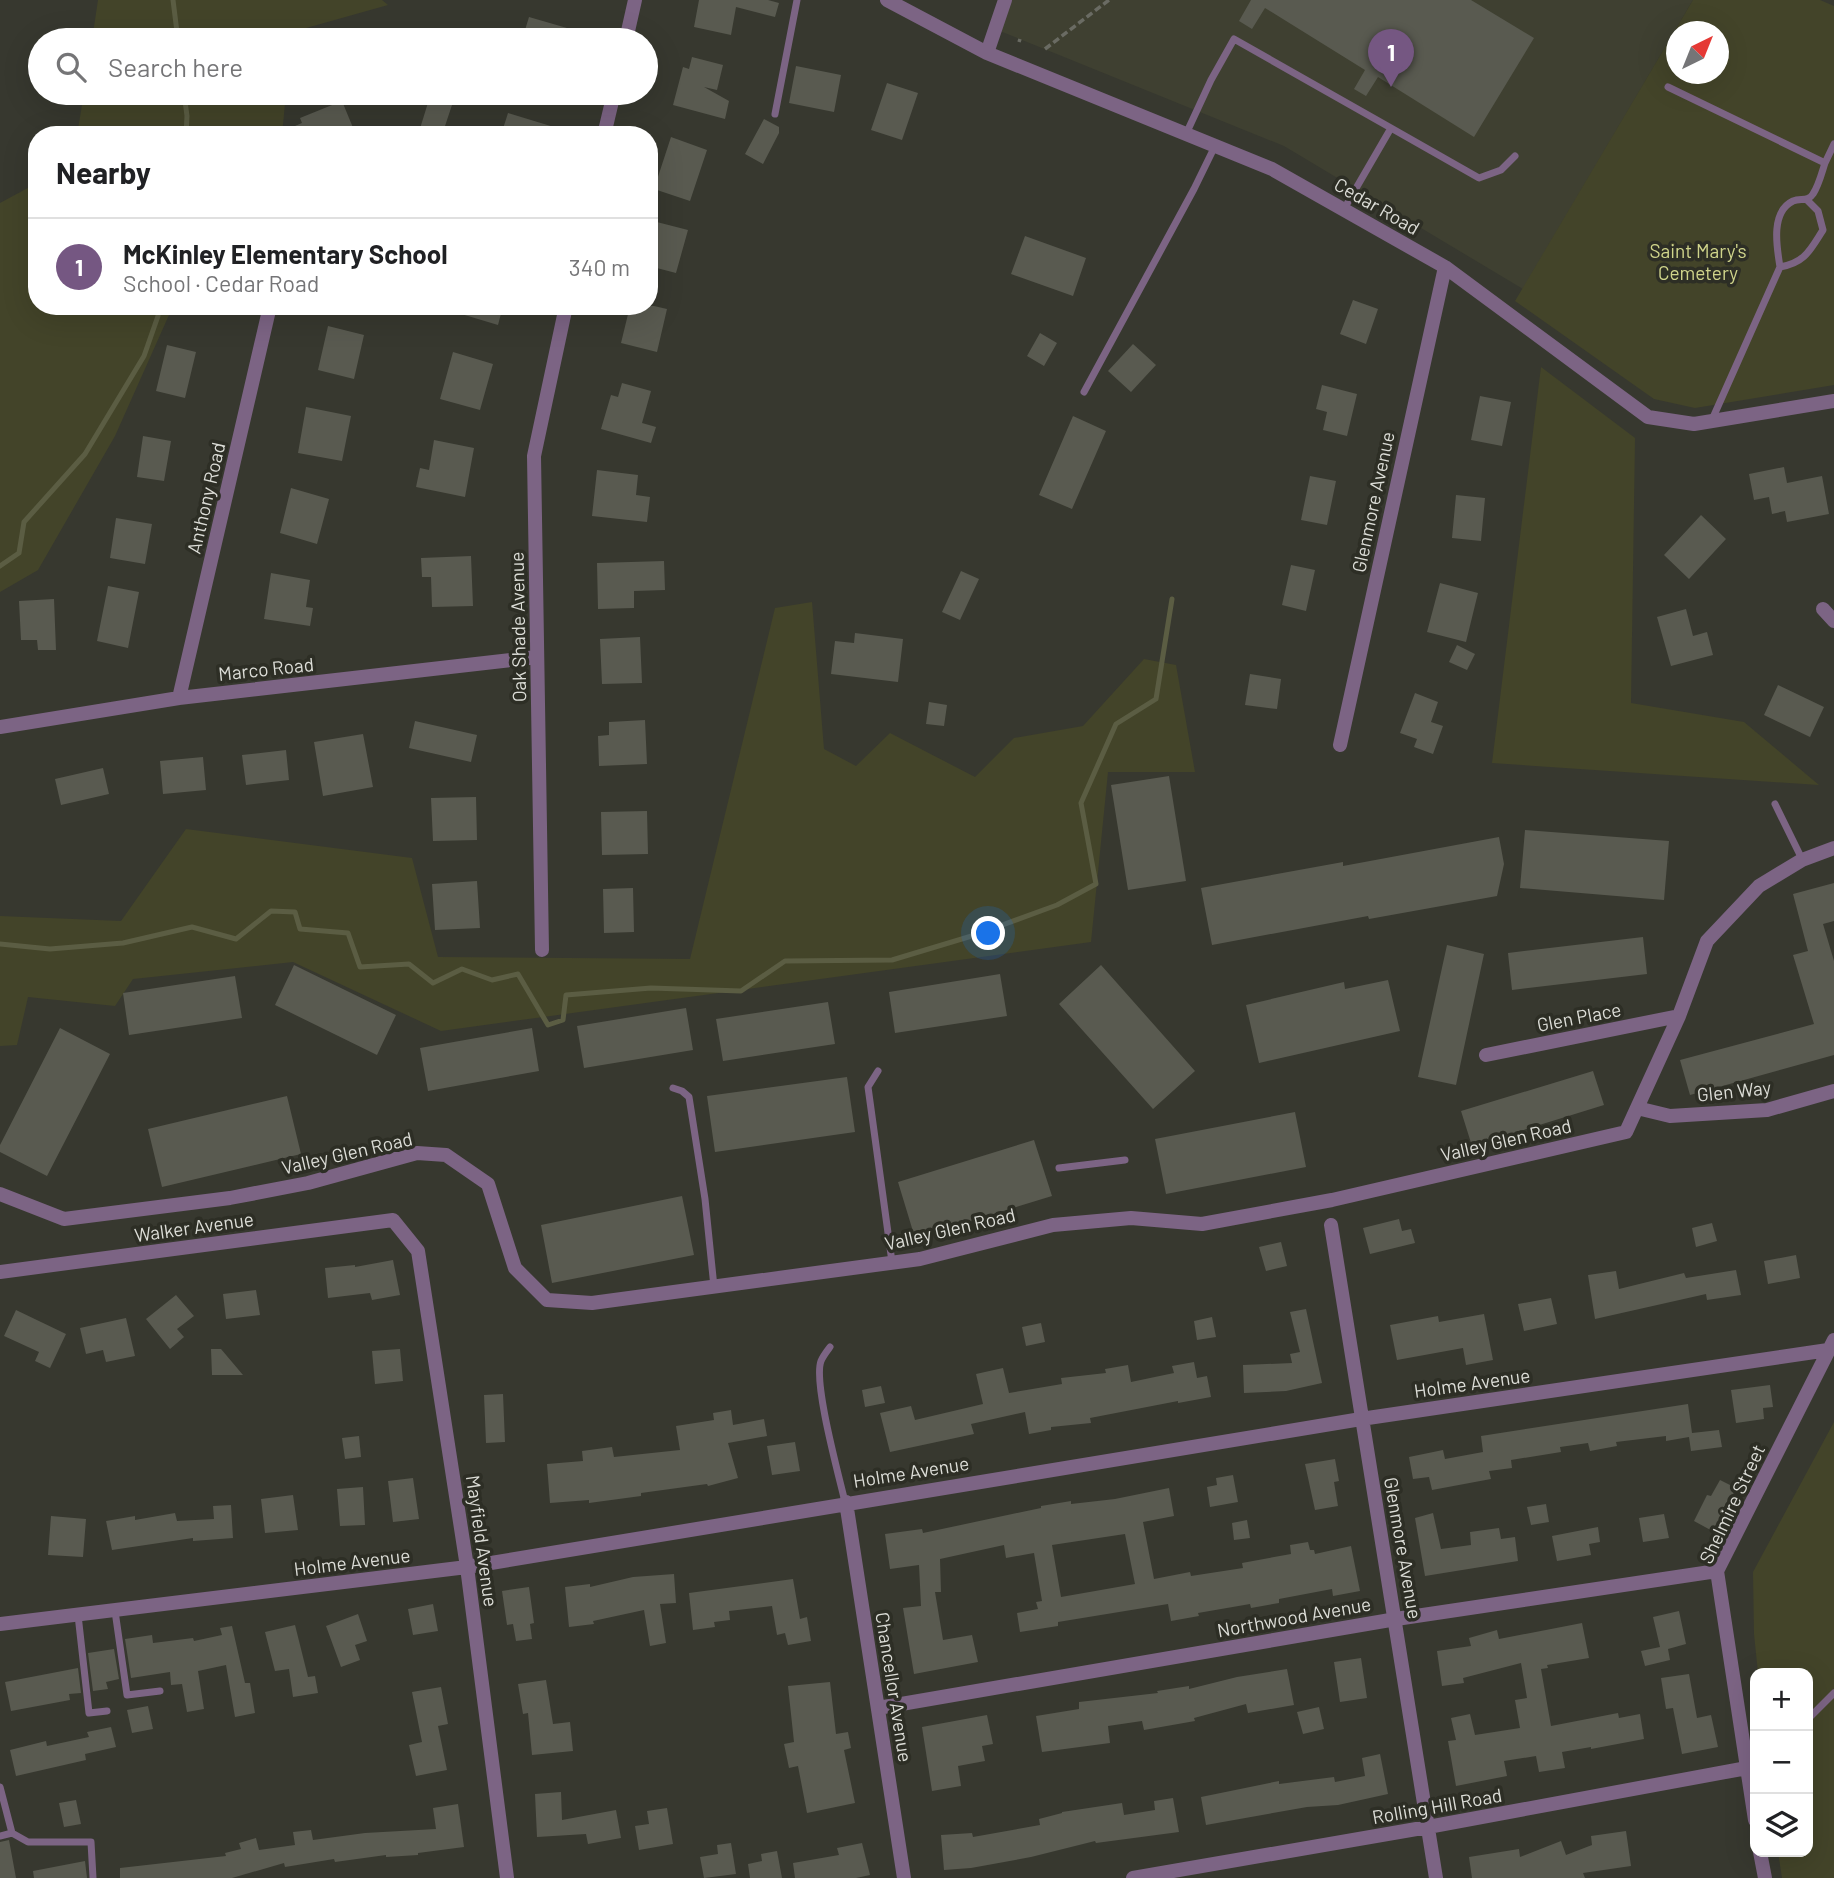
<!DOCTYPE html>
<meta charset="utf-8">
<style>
body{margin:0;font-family:Barlow,sans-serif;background:#f2f2f2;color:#202124}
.controls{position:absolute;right:21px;bottom:21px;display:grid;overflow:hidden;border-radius:14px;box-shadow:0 7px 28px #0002}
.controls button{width:63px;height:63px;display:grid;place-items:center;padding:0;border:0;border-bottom:2px solid #e0e0e0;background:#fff;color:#202124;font:35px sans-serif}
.compass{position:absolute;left:1666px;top:21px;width:63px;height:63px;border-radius:50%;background:#fff;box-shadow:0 7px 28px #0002;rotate:43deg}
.you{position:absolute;left:989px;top:934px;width:24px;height:24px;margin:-18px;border:5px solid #fff;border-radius:50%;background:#1a73e8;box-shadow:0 0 0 10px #1a73e833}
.badge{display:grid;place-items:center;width:46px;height:46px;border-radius:50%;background:#755782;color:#fff;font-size:23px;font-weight:700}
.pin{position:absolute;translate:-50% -58px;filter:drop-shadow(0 2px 4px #0008)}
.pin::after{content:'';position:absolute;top:37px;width:24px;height:21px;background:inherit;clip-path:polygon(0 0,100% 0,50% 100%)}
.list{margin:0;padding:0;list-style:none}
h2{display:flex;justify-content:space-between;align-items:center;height:91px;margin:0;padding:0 28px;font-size:30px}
h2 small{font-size:23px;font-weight:400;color:#757577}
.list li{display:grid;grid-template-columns:46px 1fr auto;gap:21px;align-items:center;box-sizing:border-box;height:98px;padding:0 28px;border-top:2px solid #e0e0e0}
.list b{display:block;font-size:26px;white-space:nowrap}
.list p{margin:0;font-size:23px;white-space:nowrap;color:#757577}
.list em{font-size:23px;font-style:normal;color:#757577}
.icon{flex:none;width:38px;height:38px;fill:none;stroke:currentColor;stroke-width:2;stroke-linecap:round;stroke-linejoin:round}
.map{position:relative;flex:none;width:1834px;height:1878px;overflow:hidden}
.search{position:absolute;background:#fff;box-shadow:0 7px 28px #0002;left:28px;top:28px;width:630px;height:77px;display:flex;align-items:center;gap:18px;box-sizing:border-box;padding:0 24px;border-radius:38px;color:#757577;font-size:26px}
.panel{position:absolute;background:#fff;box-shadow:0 7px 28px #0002;left:28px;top:126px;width:630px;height:189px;border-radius:28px}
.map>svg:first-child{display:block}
.built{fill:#3f4031}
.green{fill:#434429;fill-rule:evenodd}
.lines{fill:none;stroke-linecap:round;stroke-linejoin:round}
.stream{stroke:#5b5d43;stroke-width:5}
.building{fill:#595a50;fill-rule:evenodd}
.path{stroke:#6a6b63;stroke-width:3.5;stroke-dasharray:7 3.5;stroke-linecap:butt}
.service{stroke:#7c6484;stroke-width:7}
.minor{stroke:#7c6484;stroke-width:14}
.labels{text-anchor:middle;stroke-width:7;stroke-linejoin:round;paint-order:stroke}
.street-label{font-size:19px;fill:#dcddd7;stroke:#2d2e25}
.park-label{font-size:19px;fill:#d0d58b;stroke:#2d2e25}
</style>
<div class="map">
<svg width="1834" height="1878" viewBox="0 0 1834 1878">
<rect width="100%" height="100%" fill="#37382f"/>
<path class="built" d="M1005 0H1693L1523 289 1284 146 995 29Z"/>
<path class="green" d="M98 0H382L388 5 292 32 291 40H92Z
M1693 0H1820L1834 6V385L1695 408 1654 399 1515 301ZM1676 32H1718V74H1676Z
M84 93H286L282 135H77Z
M37 183V306H173L115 436 38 570 0 592V203Z
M1541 367 1635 438 1631 703 1744 722 1819 785 1492 763Z
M812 602 824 749 856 766 890 733 975 777 1014 738 1083 726 1144 659 1176 665 1195 772H1108L1091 942 441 1031 293 962 133 979 115 1006 28 997 17 1045 0 1046V916L121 921 186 829 412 858 438 957 690 959 775 608Z
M1834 1422V1878H1782L1778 1852H1808V1673H1758L1754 1634 1753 1572Z"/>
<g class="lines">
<path class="stream" d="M173 0 178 40
M184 93 187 116 186 135
M0 566 19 553 24 522 85 454 144 356 158 316V306
M0 944 50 949 123 943 192 927 236 939 271 911 295 912 300 929 348 933 360 967 409 964 433 983 462 969 492 980 518 974 548 1025 563 1020 566 995 651 988 741 991 785 961 892 960 975 935 1057 905 1096 884 1081 803 1116 724 1156 699 1172 599"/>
</g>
<path class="building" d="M699 0H768L779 3 775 17 736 7 731 35 694 27Z
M1251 0H1471L1534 38 1474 137 1378 77 1366 96 1354 89 1365 70 1265 8 1252 29 1239 21Z
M529 17 567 28 563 40H522Z
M692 57 723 65 717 90 704 87 729 101 725 119 673 105 683 67 689 69Z
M796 66 841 75 834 112 789 103Z
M887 83 918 93 902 140 871 130Z
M431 93H456L442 135H418Z
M342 101 356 135H274L302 123 300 118Z
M508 113 567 131V135H501Z
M764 119 779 127V133L763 164 745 154Z
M671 137 707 150 690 201 654 189Z
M649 220 688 230 676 273 649 266Z
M1025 236 1086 258 1073 296 1011 274Z
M1353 300 1378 309 1366 344 1340 334Z
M449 306H503L498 325 448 310Z
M630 306H654L667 309 657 352 621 343Z
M328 326 364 335 354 379 318 370Z
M1040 333 1057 343 1044 366 1027 356Z
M1133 344 1156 365 1131 392 1108 371Z
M167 345 196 352 185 398 156 391Z
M453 352 493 364 480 410 440 399Z
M622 383 651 391 642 423 656 427 651 443 601 429 611 395 618 397Z
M1322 385 1357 394 1347 436 1323 430 1327 412 1316 409Z
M1480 396 1511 402 1502 446 1471 440Z
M306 407 351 416 342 461 298 453Z
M1073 416 1106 431 1072 509 1039 495Z
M143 436 171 441 164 481 137 477Z
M434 440 474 448 465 497 416 487 420 468 429 470Z
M1784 467 1787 483 1822 476 1829 514 1787 522 1785 511 1772 514 1769 497 1754 500 1749 474Z
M597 470 638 475 636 495 650 497 647 522 592 516Z
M1310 476 1336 481 1327 525 1301 520Z
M291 488 329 499 317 544 280 533Z
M1456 495 1485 498 1481 541 1452 538Z
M1701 515 1726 539 1689 579 1664 555Z
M116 518 152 524 145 564 110 558Z
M471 556 473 606 432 607 431 577H422L421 558Z
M664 561 665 590 634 591V608L598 609 597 563Z
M1291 565 1315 570 1306 611 1282 605Z
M961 571 979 579 960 620 942 612Z
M271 573 310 580 306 607 313 608 310 626 264 619Z
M1440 583 1478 593 1466 642 1427 632Z
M108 586 139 592 128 648 97 641Z
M54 599 56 650H38L37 640H21L19 601Z
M1686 609 1693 636 1707 632 1713 655 1671 666 1657 617Z
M855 633 903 639 898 682 831 674 835 641 854 643Z
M640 637 642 683 602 684 600 639Z
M1457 645 1475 654 1467 670 1449 662Z
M1250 674 1281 679 1277 709 1245 705Z
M1778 685 1824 707 1810 737 1764 715Z
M1415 693 1438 702 1431 722 1443 726 1433 754 1414 747 1417 739 1400 733Z
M929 702 947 705 944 726 926 724Z
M645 720 647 764 599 766 598 736 609 735V722Z
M415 721 477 735 471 762 409 748Z
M363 734 373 787 323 796 314 742Z
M286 750 289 780 246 785 242 755Z
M203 757 206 790 163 794 160 761Z
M103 768 109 794 61 805 55 779Z
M1169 776 1186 881 1128 890 1111 785Z
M476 797 477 840 433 841 431 798Z
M647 811 648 854 602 855 601 812Z
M1525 830 1669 841 1664 900 1520 888Z
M1499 837 1504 864 1497 896 1369 919 1368 916 1212 945 1201 888 1343 862V866Z
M477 881 480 928 435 930 432 884Z
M1834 883V921L1823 924 1834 961V1055L1690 1095 1680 1060 1814 1024 1793 955 1808 951 1793 894Z
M633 888 634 932 604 933 603 889Z
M1643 937 1647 974 1512 990 1508 953Z
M1447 945 1484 954 1456 1085 1418 1077Z
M294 965 396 1015 377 1055 275 1005Z
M1101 965 1195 1071 1153 1109 1059 1004Z
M1000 974 1007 1016 895 1033 889 992Z
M235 976 242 1018 129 1035 123 993Z
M1388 980 1400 1031 1259 1063 1246 1005 1344 982 1345 989Z
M828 1002 835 1044 723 1061 716 1019Z
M686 1008 693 1050 584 1068 577 1026Z
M60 1028 110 1054 47 1176 0 1152V1145Z
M532 1028 539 1071 428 1091 420 1048Z
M1593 1071 1604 1105 1472 1146 1461 1111Z
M847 1077 855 1132 715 1152 707 1096Z
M287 1096 301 1154 162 1187 148 1129Z
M1295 1112 1306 1167 1166 1194 1155 1139Z
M1034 1140 1052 1196 915 1238 898 1182Z
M682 1196 694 1255 552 1283 541 1225Z
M1399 1219 1402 1231 1411 1229 1415 1243 1370 1254 1363 1228Z
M1712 1223 1717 1241 1696 1247 1692 1228Z
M1281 1242 1287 1266 1266 1271 1259 1247Z
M1796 1255 1800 1278 1768 1284 1764 1261Z
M393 1260 400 1295 372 1300 370 1293 328 1298 325 1268 355 1265V1267Z
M1736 1270 1741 1295 1707 1300 1706 1294 1595 1319 1588 1275 1616 1271 1619 1289 1684 1273 1686 1278Z
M256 1290 260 1315 226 1319 223 1294Z
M176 1295 194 1316 177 1329 184 1337 170 1349 146 1319Z
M1551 1298 1557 1324 1524 1331 1518 1304Z
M1306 1309 1322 1383 1286 1391 1244 1393 1243 1365 1292 1363 1290 1354 1300 1352 1290 1312Z
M16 1310 66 1334 50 1368 35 1361 39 1352 4 1336Z
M1484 1314 1493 1360 1466 1365 1463 1348 1397 1360 1390 1325 1438 1316 1439 1322Z
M1212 1317 1216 1337 1197 1340 1194 1321Z
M126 1318 135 1356 106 1362 103 1350 86 1354 80 1328Z
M1041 1323 1045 1342 1026 1346 1022 1327Z
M211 1349H221L243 1375H212Z
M400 1349 403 1381 375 1384 372 1351Z
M1194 1362 1197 1378 1207 1376 1211 1397 1178 1403V1401L1090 1418 1091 1423 1051 1427V1430L1029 1434 1025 1412 971 1424 974 1434 890 1452 880 1413 911 1406 915 1420 983 1404 976 1374 1003 1368 1009 1393 1062 1384 1061 1378 1106 1373 1105 1369 1128 1365 1131 1382 1174 1373 1172 1366Z
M1770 1385 1773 1407 1763 1408 1764 1419 1736 1423 1731 1390Z
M881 1386 885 1403 865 1407 862 1390Z
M503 1394 505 1442 486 1443 484 1395Z
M1688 1404 1692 1433 1719 1430 1722 1447 1691 1451 1689 1437 1666 1441V1436L1616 1442 1617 1446 1590 1451 1588 1443 1560 1447 1561 1452 1511 1460 1512 1468 1489 1471 1491 1479 1432 1490 1429 1477 1413 1479 1409 1457 1443 1450 1445 1459 1483 1452 1481 1436Z
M731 1410 733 1425 764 1419 767 1436 728 1443 738 1478 708 1486 707 1484 641 1493V1496L589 1503V1500L550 1503 547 1464 583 1461 582 1451 612 1447 614 1457 680 1450 676 1426 714 1420 713 1413Z
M359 1436 361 1457 345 1459 342 1438Z
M795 1442 800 1471 772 1475 767 1446Z
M1335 1459 1339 1481 1334 1482 1338 1506 1315 1510 1305 1464Z
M1233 1475 1238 1502 1210 1507 1207 1487 1217 1485 1216 1478Z
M413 1478 419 1519 393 1522 388 1481Z
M1720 1480 1736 1488 1716 1533 1694 1521 1707 1495 1711 1496Z
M363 1487 365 1525 340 1526 337 1489Z
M1169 1488 1174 1516 1143 1522 1154 1579 1190 1572 1191 1576 1243 1568 1242 1563 1291 1554 1290 1545 1308 1542 1310 1550H1314L1315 1554 1351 1546 1360 1591 1333 1596 1332 1589 1279 1599V1603L1251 1608 1250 1604 1198 1613 1199 1616 1171 1621 1168 1604 1058 1622V1626L1020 1632 1017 1613 1038 1609 1036 1602 1042 1601 1034 1553 1006 1558 1004 1545 940 1559 941 1592H935L943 1640 972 1635 978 1662 914 1674 903 1608 921 1606 919 1565 890 1569 885 1534 922 1529 923 1533 1041 1508V1506L1071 1501V1504L1115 1499ZM1125 1534 1135 1584 1061 1597 1052 1545Z
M293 1495 298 1530 265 1533 261 1499Z
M1546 1504 1549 1522 1531 1525 1527 1507Z
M231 1505 233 1538 193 1541V1538L112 1550 106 1521 135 1516V1520L175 1513 177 1521 214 1519 213 1506Z
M1433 1513 1441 1549 1471 1545 1470 1532 1499 1528 1501 1539 1515 1537 1518 1561 1425 1576 1415 1518Z
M1664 1514 1669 1538 1643 1542 1639 1518Z
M51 1516 86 1519 83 1557 48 1555Z
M1247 1520 1250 1538 1234 1540 1232 1523Z
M1598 1527 1600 1542 1589 1544 1591 1555 1557 1561 1552 1536Z
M674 1574 676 1603 660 1604 666 1643 650 1646 644 1610 593 1621 594 1624 569 1627 565 1587 590 1584V1587L633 1577Z
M793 1579 800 1619 807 1617 811 1641 788 1645 785 1633 777 1635 772 1606 729 1611 730 1620 714 1622 715 1627 693 1630 689 1593Z
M529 1587 534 1623 530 1624 532 1639 516 1641 513 1624 507 1625 502 1591Z
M433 1604 438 1631 413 1635 408 1609Z
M1679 1611 1686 1644 1668 1649 1670 1660 1645 1666 1641 1651 1660 1647 1653 1617Z
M358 1614 367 1641 355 1645 360 1660 341 1667 326 1626Z
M1582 1623 1589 1658 1547 1665 1548 1668 1541 1669 1551 1726 1618 1713 1619 1718 1640 1714 1644 1739 1591 1749V1747L1562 1752 1565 1768 1539 1772 1536 1756 1504 1761 1507 1776 1456 1786 1448 1741 1456 1740 1451 1718 1470 1714 1475 1735 1520 1728 1515 1700 1527 1698 1521 1663 1463 1678 1464 1683 1442 1686 1437 1651 1471 1646 1469 1638 1497 1630 1499 1639Z
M295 1625 308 1677 315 1676 318 1693 293 1697 289 1669 275 1671 265 1632Z
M232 1626 245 1683H250L255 1713 235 1717 226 1665 198 1671 204 1709 187 1712 182 1684 171 1685 170 1672 131 1678 125 1639 152 1635 153 1643 193 1638 194 1641 222 1635 220 1628Z
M114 1649 119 1679 106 1682 108 1689 93 1691 88 1653Z
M1361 1658 1367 1698 1340 1702 1334 1662Z
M78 1668 81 1693 69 1694 70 1700 11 1711 5 1682Z
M1287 1669 1294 1705 1248 1713 1246 1704 1194 1718 1195 1721 1144 1730 1142 1721 1108 1726 1110 1743 1042 1752 1036 1716 1079 1709V1702L1158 1693 1157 1691 1189 1686V1689L1237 1677Z
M1689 1674 1697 1718 1711 1715 1718 1747 1682 1754 1673 1708 1666 1709 1661 1678Z
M546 1680 553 1724 570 1722 573 1751 532 1755 528 1713 523 1714 518 1684Z
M830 1682 836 1734 848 1732 851 1748 844 1750 855 1803 807 1813 798 1766 789 1768 784 1744 794 1742 788 1686Z
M441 1687 448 1724 438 1726 447 1770 416 1776 409 1745 422 1742 412 1692Z
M148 1706 153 1729 132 1733 127 1710Z
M1319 1707 1324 1729 1303 1734 1297 1712Z
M987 1715 993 1744 982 1746 985 1761 958 1766 961 1786 932 1791 922 1727Z
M111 1727 116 1747 85 1754 86 1760 16 1776 10 1750 46 1741 47 1746 89 1737 87 1732Z
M1380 1754 1388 1794 1338 1805 1307 1807 1206 1825 1201 1797 1279 1781V1784L1334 1777 1335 1782 1365 1776 1362 1758Z
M561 1792 562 1820 616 1810 621 1838 588 1844 586 1834 537 1837 535 1794Z
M1173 1798 1179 1832 1096 1843 1095 1841 1031 1857 971 1868 944 1870 941 1835 972 1833 973 1837 1040 1825 1039 1819 1062 1813V1812L1122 1803 1124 1815 1155 1810 1154 1801Z
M76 1800 81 1824 64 1827 59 1803Z
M458 1804 464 1847 418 1853V1855L386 1857V1855L335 1862 334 1859 285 1867 284 1863 232 1878H120V1868L226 1856 225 1853 241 1849 239 1843 256 1838 259 1850 295 1845 293 1832 311 1830 313 1840 365 1833 436 1829 433 1808Z
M667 1808 673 1844 639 1850 635 1826 649 1824 647 1811Z
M1626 1831 1631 1866 1583 1873 1585 1878H1472L1469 1857 1519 1849 1520 1857 1561 1841 1566 1855 1592 1845 1591 1836Z
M9 1840 16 1878H0V1842Z
M731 1843 736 1874 704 1878 700 1857 718 1854 717 1845Z
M862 1843 870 1875 856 1878H795L793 1863 839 1855 837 1848Z
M777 1851 782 1878H750L748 1864 762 1861 761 1854Z
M85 1861 87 1878H34L33 1871Z"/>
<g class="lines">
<path class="path" d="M1019 42 1020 39
M1045 49 1109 0"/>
<path class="service" d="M1668 87 1825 163C1822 172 1819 185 1813 194 1808 202 1801 198 1793 201 1770 212 1777 248 1780 267L1711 422
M775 114 797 0
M1391 128 1479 178 1501 170 1515 156
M1186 134 1211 80 1234 39 1391 128 1344 209
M1825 163 1834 144
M1780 267C1805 263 1810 250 1823 230L1818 211 1807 200
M1084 392 1194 189 1215 146
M1775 804 1802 859
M878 1071 868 1087 892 1262
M673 1088 682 1091 689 1097 705 1199 714 1287
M1059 1168 1125 1160
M830 1347C827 1351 823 1356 821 1361 813 1382 839 1476 845 1502
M115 1611 127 1695 160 1691
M78 1615 89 1713 107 1711
M1808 1719 1834 1693
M0 1787 12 1833 0 1836
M12 1833 28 1842H91L93 1878"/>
<path class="minor" d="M887 0 987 53 1272 169 1445 267 1648 417 1694 424 1834 401
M626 40 635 0
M987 53 1005 0
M604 135 614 93
M1823 609 1834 621
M179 698 270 306
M0 727 179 698 537 657
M1340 745 1445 267
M542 950 534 456 566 306
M1486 1055 1679 1016
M1637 1108 1670 1116 1767 1110 1834 1091
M0 1194 64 1219 230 1198 308 1183 417 1153 446 1155 488 1184 515 1268 547 1300 592 1303 920 1259 1053 1225 1131 1218 1202 1224 1332 1200 1626 1132 1679 1016 1707 941 1759 886 1802 860 1834 848
M1331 1225 1436 1878
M0 1272 393 1220 418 1251 467 1567 507 1878
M846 1502 904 1878
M0 1624 467 1567 1361 1419 1828 1350
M878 1708 1396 1619 1717 1571
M1755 1820 1717 1571 1834 1340
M1760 1852 1765 1878
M1133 1878 1428 1827 1747 1768"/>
</g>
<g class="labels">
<g class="street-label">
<text transform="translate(1377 206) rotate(30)" y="7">Cedar Road</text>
<text transform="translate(206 498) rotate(-77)" y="7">Anthony Road</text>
<text transform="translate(1373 502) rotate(-78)" y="7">Glenmore Avenue</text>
<text transform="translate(518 627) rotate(-91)" y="7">Oak Shade Avenue</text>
<text transform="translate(266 669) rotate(-6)" y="7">Marco Road</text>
<text transform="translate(1579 1017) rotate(-11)" y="7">Glen Place</text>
<text transform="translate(1734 1091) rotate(-6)" y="7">Glen Way</text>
<text transform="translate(1506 1140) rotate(-13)" y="7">Valley Glen Road</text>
<text transform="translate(347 1153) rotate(-13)" y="7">Valley Glen Road</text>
<text transform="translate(194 1227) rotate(-8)" y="7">Walker Avenue</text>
<text transform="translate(950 1229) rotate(-13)" y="7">Valley Glen Road</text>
<text transform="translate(1472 1383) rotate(-8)" y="7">Holme Avenue</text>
<text transform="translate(911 1472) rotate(-9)" y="7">Holme Avenue</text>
<text transform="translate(1732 1504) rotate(-65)" y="7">Shelmire Street</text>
<text transform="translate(482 1541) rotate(82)" y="7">Mayfield Avenue</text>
<text transform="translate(1403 1548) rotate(80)" y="7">Glenmore Avenue</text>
<text transform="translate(352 1562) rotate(-7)" y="7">Holme Avenue</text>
<text transform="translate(1294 1617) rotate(-10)" y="7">Northwood Avenue</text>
<text transform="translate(894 1687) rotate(81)" y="7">Chancellor Avenue</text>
<text transform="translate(1437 1806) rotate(-10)" y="7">Rolling Hill Road</text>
</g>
<g class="park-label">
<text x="1698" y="258">Saint Mary's<tspan x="1698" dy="22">Cemetery</tspan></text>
</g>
</g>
</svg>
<div class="controls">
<button>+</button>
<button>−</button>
<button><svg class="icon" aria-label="layers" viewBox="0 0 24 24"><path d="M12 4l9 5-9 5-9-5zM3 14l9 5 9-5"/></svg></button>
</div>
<svg class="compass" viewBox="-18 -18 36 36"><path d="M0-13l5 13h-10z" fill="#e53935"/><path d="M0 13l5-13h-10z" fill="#757577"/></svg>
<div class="you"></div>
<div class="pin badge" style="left:1391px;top:87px">1</div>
<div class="search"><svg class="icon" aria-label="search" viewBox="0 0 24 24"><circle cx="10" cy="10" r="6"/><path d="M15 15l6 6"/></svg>Search here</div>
<section class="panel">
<h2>Nearby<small></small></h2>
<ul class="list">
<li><span class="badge">1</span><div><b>McKinley Elementary School</b><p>School · Cedar Road</p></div><em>340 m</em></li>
</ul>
</section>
</div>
